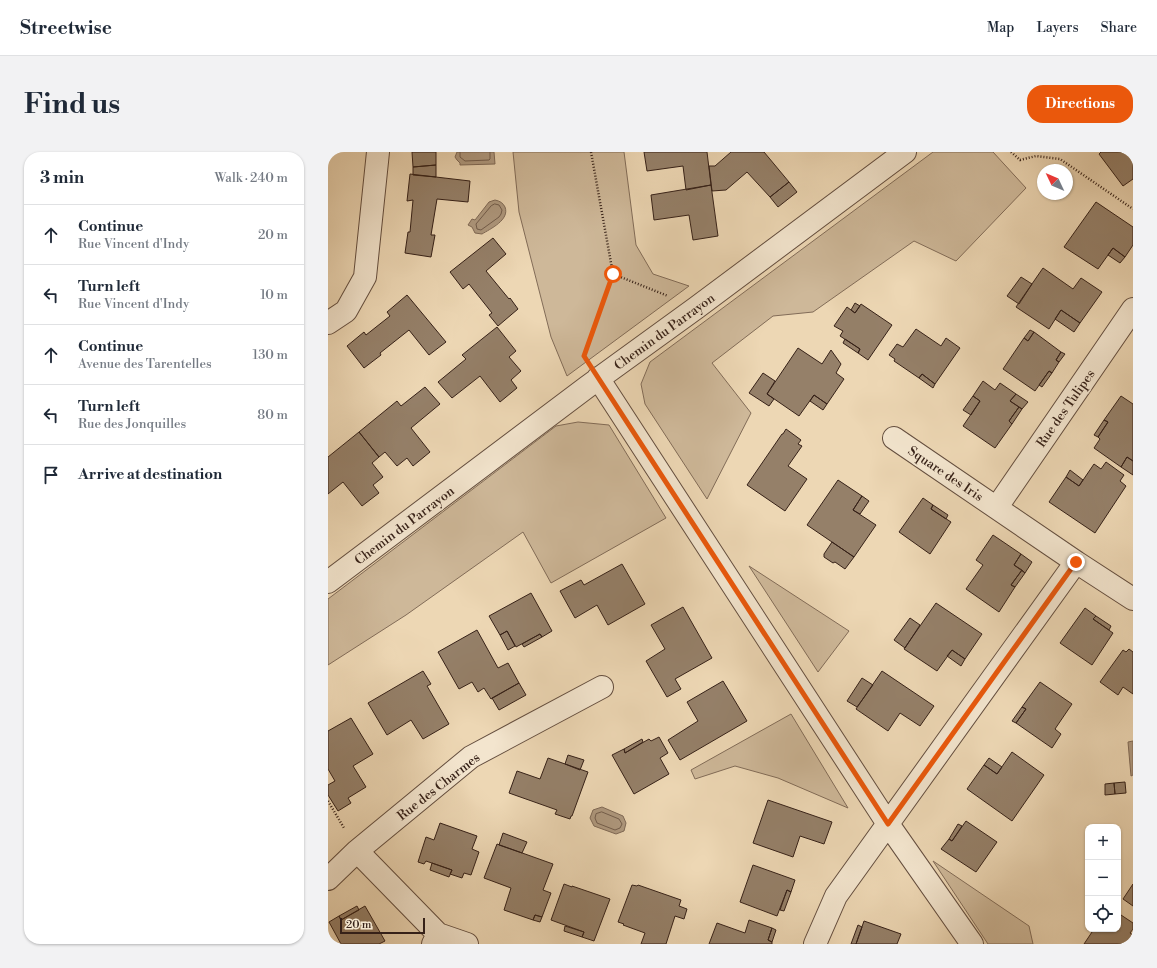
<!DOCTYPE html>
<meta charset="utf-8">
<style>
body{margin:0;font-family:"Libre Bodoni",serif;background:#f2f2f3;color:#1f2937}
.controls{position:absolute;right:12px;bottom:12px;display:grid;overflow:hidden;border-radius:8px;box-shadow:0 1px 3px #0004}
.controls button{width:36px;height:36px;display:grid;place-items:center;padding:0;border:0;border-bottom:1px solid #e0e1e3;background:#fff;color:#1f2937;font:20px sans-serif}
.compass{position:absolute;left:709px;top:12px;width:36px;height:36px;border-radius:50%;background:#fff;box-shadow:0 1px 3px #0004;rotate:314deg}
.scale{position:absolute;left:12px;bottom:10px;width:85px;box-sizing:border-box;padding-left:4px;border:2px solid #362118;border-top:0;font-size:11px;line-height:14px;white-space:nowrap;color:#362118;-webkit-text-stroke:3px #f3e5ce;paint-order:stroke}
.stop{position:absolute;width:12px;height:12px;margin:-9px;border:3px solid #ea580c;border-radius:50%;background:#fff}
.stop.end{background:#ea580c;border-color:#fff;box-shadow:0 1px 4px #0008}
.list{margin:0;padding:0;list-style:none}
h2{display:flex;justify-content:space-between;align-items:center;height:52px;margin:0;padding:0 16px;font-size:17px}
h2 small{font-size:13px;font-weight:400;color:#747a83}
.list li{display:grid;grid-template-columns:26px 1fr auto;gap:12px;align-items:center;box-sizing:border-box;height:60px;padding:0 16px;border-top:1px solid #e0e1e3}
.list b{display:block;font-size:15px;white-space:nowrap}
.list p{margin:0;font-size:13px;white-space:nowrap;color:#747a83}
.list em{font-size:13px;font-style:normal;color:#747a83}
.icon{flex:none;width:22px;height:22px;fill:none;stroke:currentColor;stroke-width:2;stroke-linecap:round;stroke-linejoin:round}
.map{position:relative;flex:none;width:805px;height:792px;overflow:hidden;border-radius:16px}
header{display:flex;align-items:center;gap:24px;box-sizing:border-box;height:56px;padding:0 20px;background:#fff;border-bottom:1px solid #e0e1e3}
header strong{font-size:19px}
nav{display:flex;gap:22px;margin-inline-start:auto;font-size:14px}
.intro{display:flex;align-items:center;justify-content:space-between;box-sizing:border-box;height:96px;padding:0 24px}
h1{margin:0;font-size:28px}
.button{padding:10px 18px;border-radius:16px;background:#ea580c;color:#fff;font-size:14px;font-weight:700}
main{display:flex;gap:24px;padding:0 24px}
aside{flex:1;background:#fff;border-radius:16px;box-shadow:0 1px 3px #0004}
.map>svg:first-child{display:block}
.green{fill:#ceb899;stroke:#826c58}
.water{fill:#af997f;stroke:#7f6956}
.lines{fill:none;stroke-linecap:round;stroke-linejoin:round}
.shore{stroke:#725d4c;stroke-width:1}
.building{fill:#958069;stroke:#362118}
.minor-casing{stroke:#644e3f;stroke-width:24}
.path{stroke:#362118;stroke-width:2.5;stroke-dasharray:1 2;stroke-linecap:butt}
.minor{stroke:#f3e5ce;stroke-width:22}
.route{stroke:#ea580c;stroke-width:5}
.labels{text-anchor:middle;stroke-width:3.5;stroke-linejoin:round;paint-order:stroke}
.street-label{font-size:13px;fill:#362118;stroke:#f3e5ce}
</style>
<header>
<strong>Streetwise</strong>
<nav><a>Map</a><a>Layers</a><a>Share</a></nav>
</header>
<div class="intro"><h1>Find us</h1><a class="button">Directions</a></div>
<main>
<aside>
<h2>3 min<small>Walk · 240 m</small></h2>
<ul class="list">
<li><svg class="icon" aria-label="ahead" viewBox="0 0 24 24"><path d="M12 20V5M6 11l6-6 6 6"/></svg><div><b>Continue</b><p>Rue Vincent d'Indy</p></div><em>20 m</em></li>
<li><svg class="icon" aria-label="left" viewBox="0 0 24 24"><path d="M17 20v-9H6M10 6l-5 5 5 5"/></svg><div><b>Turn left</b><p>Rue Vincent d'Indy</p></div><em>10 m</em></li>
<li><svg class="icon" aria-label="ahead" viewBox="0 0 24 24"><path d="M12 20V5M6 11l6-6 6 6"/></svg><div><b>Continue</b><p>Avenue des Tarentelles</p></div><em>130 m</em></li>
<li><svg class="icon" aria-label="left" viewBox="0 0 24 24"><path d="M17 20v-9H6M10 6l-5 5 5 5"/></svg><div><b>Turn left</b><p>Rue des Jonquilles</p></div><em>80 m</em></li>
<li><svg class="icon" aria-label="arrive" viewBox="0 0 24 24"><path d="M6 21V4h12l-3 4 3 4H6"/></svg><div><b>Arrive at destination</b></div></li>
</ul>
</aside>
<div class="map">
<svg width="805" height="792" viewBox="0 0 805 792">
<rect width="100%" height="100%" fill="#edd7b4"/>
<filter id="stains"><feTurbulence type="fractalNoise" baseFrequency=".005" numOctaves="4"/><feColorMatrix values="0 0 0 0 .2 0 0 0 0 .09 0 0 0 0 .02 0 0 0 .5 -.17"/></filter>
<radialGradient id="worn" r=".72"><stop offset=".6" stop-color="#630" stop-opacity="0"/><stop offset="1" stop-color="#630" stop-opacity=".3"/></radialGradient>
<path class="green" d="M185 0H296L308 93 325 122 361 134 239 224 223 185 191 60Z
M605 0H665L698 36 628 109 586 89 485 160 445 164 384 211 423 261 379 347 317 252 313 232 322 210Z
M250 270 281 273 338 366 223 431 195 380 78 463 0 513V447L228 274Z
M421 414 521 479 490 520Z
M463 562 520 656 450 626 407 614 367 627 363 618Z
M605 709 701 774 705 792H660Z"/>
<path class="water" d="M129 0H166L167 12 132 13V11L129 8 127 5Z
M167 48C172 49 175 51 177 55 182 68 162 77 154 82L147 81 144 75 140 73 144 67 147 68 161 50Z
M805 589V623L803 624 800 590Z
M274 655 295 664 298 671 296 679 288 682 266 674 262 666 265 658Z"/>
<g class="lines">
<path class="shore" d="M132 0V5L137 9 161 8 162 7V0
M167 52 171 53 174 58 173 62 171 65 153 78 149 77 148 72 163 54Z
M274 660 291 667 294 672 292 676 287 678 269 671 267 666 268 662Z"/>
</g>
<path class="building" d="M84 0H108V13L85 15Z
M316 0H379L383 33 358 38 355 14 319 19Z
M403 0H436L461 30 442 45 419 20 398 38 384 39 381 14H387Z
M773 0H805V27L795 34 771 2Z
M108 13V25L85 23V15Z
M82 22 142 29 140 50 109 47 103 83H107L103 105 77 101 80 80H82L85 48 79 49Z
M461 30 469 40 450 55 442 45Z
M383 33 390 84 365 88 361 63 326 68 323 43Z
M768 50 805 75V93L797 105 785 96 770 117 736 95Z
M165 86 178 102 158 119 181 147 182 146 190 157 170 174 161 163 164 161 141 132 135 137 122 120Z
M785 96 797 105 792 111 780 103Z
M715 116 745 137 753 126 774 140 752 171 733 158 721 177 688 155Z
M693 125 704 132 691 152 679 144Z
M79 143 118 190 101 203 81 178 52 201 53 203 36 216 19 194 36 180 38 183 62 164 59 160Z
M527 151 532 154 527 161 523 158Z
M533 152 564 173 540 208 530 201 532 197 512 184 515 179 506 174 519 155 527 161Z
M733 158 752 171 746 180 727 167Z
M169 175 188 199 181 205 193 219 183 228 189 236 172 250 152 224 124 246 110 230 138 207 134 203Z
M588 177 613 194 618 186 632 196 607 232 594 222 591 226 566 209 567 207 561 203 569 192 575 195Z
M702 178 706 180 700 189 696 186Z
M706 180 733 200 728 208 731 210 724 221 721 219 707 239 675 217 696 186 700 189Z
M517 187 532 197 530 201 515 191Z
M470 196 494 212 503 198 513 212 508 221 516 227 499 252 486 243 471 264 439 242Z
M733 200 737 202 731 210 728 208Z
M721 219 724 221 714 235 711 233Z
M435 221 447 229 439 242 446 247 441 254 421 241Z
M594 222 607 232 605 236 591 226Z
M655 229 667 238 672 231 688 242 682 249 691 255 681 269 684 272 667 296 635 274 652 249 645 244Z
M97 235 112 252 83 276 102 300 85 314 79 306 69 314 57 300 51 305 31 280 69 249 73 254Z
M688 242 700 250 694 257 682 249Z
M486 243 499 252 495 258 482 249Z
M645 244 652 249 643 263 635 258Z
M793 244 805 252V309L799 305 793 315 766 296 772 287 770 285 780 270 776 268Z
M691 255 694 257 684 272 681 269Z
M776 268 780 270 770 285 766 283Z
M458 277 473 288 470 292 474 294 460 314 479 327 457 359 419 333 454 282H455Z
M31 280 51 305 44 311 55 325 45 333 51 341 34 354 15 330 0 342V305Z
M799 305 805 309V323L793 315Z
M778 310 796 323 792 329 798 334 767 381 721 350 738 325 751 334 766 312 773 317Z
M742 318 755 328 751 334 738 325Z
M510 328 534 344 525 358 548 373 526 405 479 373Z
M534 344 541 349 532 362 525 358Z
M595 346 605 353 603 357 623 370 602 402 571 380Z
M605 353 620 363 618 367 603 357Z
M665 383 693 402 686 413 694 418 683 433 687 435 671 460 638 437 655 413 648 408Z
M504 390 526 405 517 417 507 410 505 411 496 405V402Z
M693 402 704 410 697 421 686 413Z
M294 412 317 452 280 473 269 453 247 466 232 439 253 428 256 433Z
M694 418 697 421 687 435 683 433Z
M203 441 224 479 214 485 212 482 188 495 179 479 172 483 161 464Z
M608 451 654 482 637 507 624 498 609 519 576 497Z
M355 455 384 506 347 527 353 537 339 545 318 509 337 497 323 473Z
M757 456 768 464 765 467 785 481 764 513 732 491Z
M768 464 783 474 781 478 765 467Z
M582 466 592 473 577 496 566 488Z
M149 478 170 516 180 511 191 531 163 547 156 536 150 540 144 530 131 537 110 500Z
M179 479 187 494 180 498 172 483Z
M212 482 214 485 196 495 194 492Z
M801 497 805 500V542L795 535 790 543 772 530 795 498 798 500Z
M624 498 637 507 633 514 619 504Z
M95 519 103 532 99 534 121 572 95 587 83 568 59 583 40 551Z
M554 519 606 554 592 574 572 561 560 579 528 557Z
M534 526 545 533 529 555 519 549Z
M395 529 419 569 352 608 340 588 370 569 359 550Z
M712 530 744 552 727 577 733 582 724 596 688 571 698 557 694 555Z
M191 531 198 543 171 558 164 546Z
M694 555 698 557 688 571 684 569Z
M23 566 45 602 25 614 38 635 20 646 23 651 10 659 0 643V633L7 629 0 617V579Z
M331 585 340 601 332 606 341 622 306 642 284 603 296 597 297 601 321 587 323 589Z
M314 587 315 590 297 601 296 597Z
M684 600 716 623 684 669 639 637 656 613 669 622Z
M240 603 256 608 252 618 237 612Z
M220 606 260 620 244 664H243L242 667 227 662 229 658 181 641 189 619 212 627Z
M661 606 674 615 669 622 656 613Z
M797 630 798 641 787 642 786 631Z
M786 631 787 642 777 643V632Z
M440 648 504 670 496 692 472 684 465 705 425 691Z
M638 669 669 690 648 720 613 697 621 687 624 689Z
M112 671 149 684 144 697 151 700 143 723 136 721 134 726 122 722 124 718 98 709 96 712 90 710 98 685 106 688Z
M630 672 634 674 624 689 621 687Z
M175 681 199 690 194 701 171 693Z
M169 692 225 712 215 738 223 741 214 765 207 763 205 768 176 758 183 736 156 726Z
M104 711 124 718 121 725 102 718Z
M425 713 467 728 463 740 459 738 449 764 412 750Z
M236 732 244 735V734L282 747 266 789 254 785 256 780 223 768Z
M805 732V754L795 747Z
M304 733 309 734 310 733 353 748 351 754 359 757 356 767 347 764 338 792H313L317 781 295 773 296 772 290 770Z
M459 738 463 740 456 759 452 758Z
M29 754 31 758 13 768 11 764Z
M37 754 57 789 51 792H13L1 770 11 764 13 768Z
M790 761 805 771V777L802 781 805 783V792H756L766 777H790Z
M207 763 214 765 212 770 205 768Z
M421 768 444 776 440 788 444 790V792H381L389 771 417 781Z
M536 769 573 782 569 792H528Z
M530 773 534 775 528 792H523Z
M237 774 256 780 254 785 236 779Z
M444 776 448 778 444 790 440 788Z"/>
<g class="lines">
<defs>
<path id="minor" d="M0 171 18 159 37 125 50 0
M270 226 560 672 644 792
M566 286 748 410
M669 355 805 157
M0 430 259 235 368 156 577 0
M29 699 110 782
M0 727 29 699 143 605 274 535
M105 792 110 782 139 792
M487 792 508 744 748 410 805 447"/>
</defs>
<use href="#minor" class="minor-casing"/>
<path class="path" d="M263 0 285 122
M683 0 692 8 708 4 732 7 805 57
M255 204 285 122 340 144
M0 649 16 676"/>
<use href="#minor" class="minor"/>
</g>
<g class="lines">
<path class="route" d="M285 122 256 204 560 672 748 410"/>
</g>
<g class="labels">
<g class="street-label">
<text transform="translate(336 179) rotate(-36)" y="5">Chemin du Parrayon</text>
<text transform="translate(737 256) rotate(-55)" y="5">Rue des Tulipes</text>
<text transform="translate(618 321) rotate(34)" y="5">Square des Iris</text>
<text transform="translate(76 373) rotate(-37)" y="5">Chemin du Parrayon</text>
<text transform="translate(110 634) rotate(-38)" y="5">Rue des Charmes</text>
</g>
</g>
<rect width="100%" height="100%" filter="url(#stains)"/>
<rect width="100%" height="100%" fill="url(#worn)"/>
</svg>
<div class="controls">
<button>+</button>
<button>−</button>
<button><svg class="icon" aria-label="locate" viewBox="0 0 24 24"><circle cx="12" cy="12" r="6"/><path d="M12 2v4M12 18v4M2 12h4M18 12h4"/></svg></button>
</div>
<svg class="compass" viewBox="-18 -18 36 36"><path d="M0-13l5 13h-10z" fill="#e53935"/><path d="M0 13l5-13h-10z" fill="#747a83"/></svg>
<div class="scale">20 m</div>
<div class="stop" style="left:285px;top:122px"></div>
<div class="stop end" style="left:748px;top:410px"></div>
</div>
</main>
